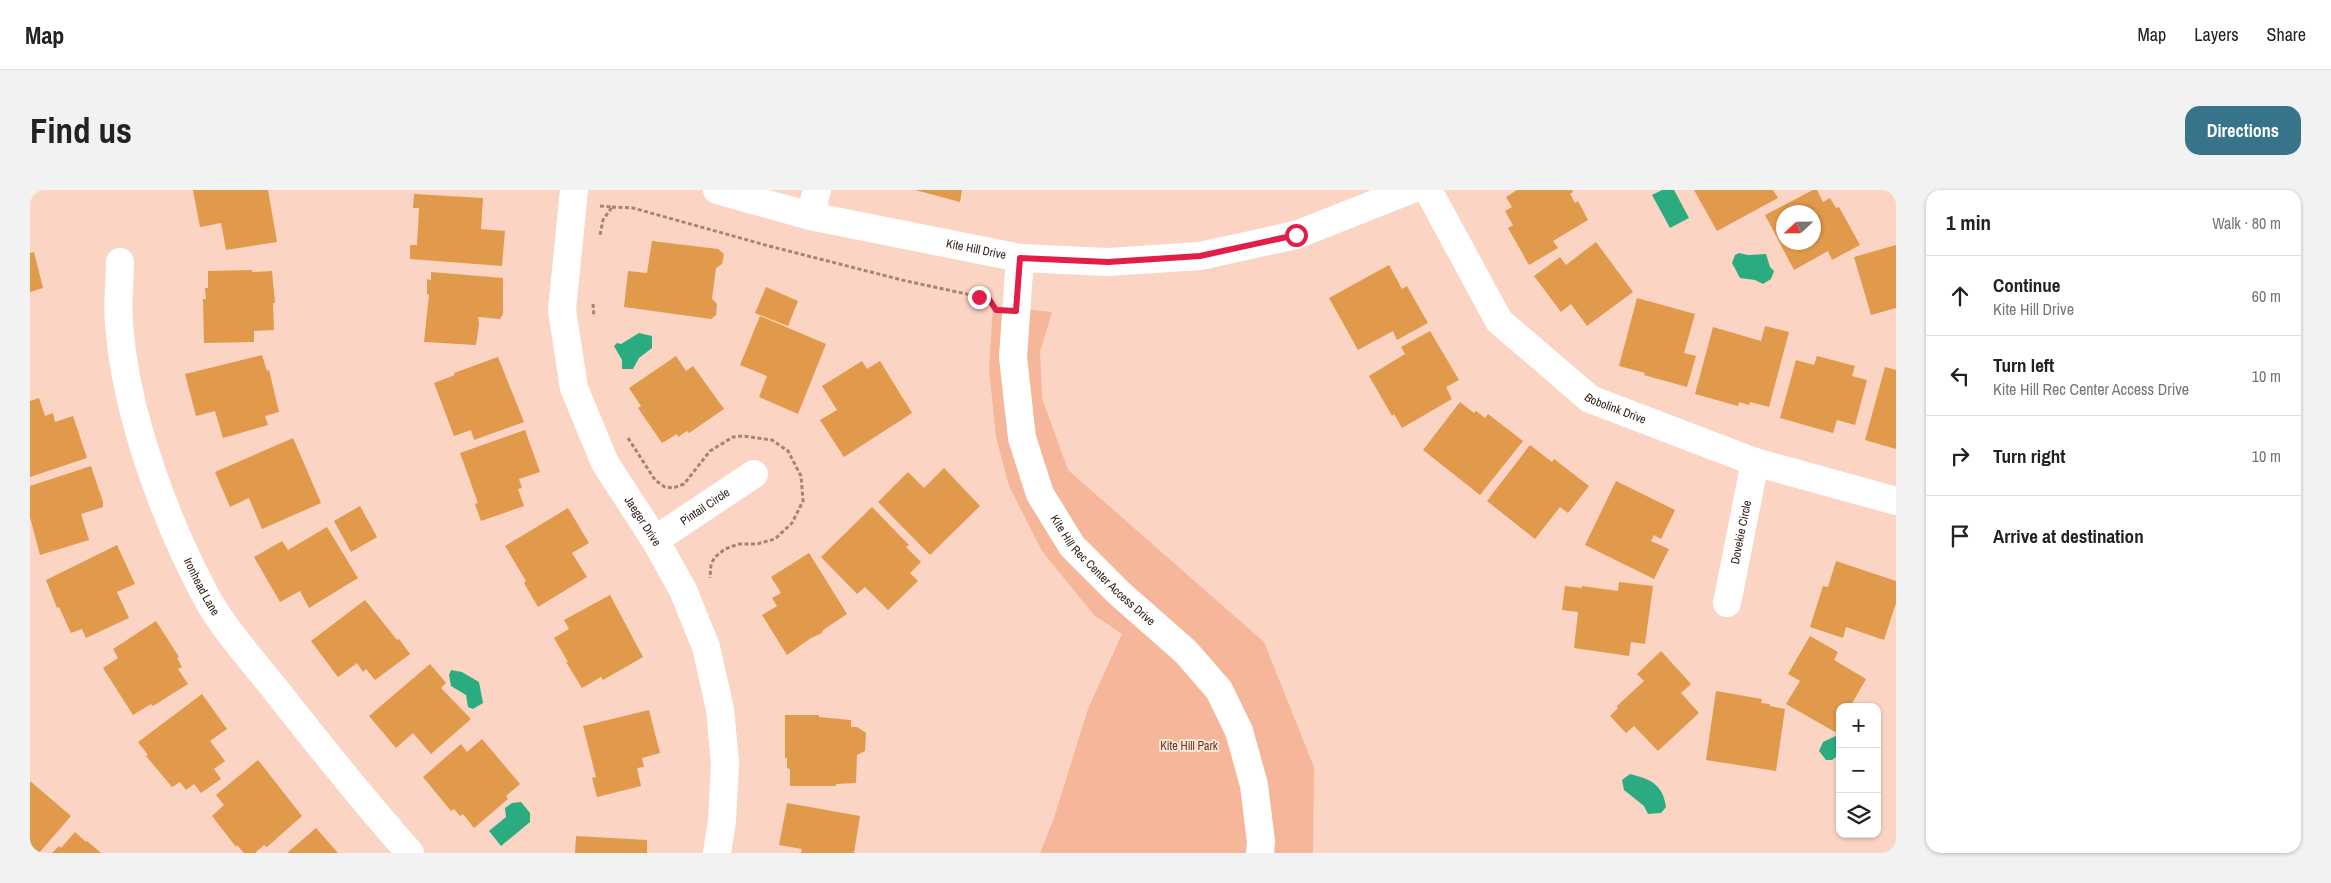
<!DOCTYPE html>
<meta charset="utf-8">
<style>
body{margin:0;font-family:"Archivo Narrow",sans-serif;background:#f2f2f2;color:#222}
.controls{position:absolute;right:15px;bottom:15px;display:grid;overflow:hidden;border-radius:10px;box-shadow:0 1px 4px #0004}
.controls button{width:45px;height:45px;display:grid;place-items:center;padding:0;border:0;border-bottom:1px solid #e0e0e0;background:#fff;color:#222;font:25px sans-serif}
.compass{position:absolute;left:1746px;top:15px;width:45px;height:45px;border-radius:50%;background:#fff;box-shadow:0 1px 4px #0004;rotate:248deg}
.stop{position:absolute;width:15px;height:15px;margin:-11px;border:4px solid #e11d48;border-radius:50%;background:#fff}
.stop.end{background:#e11d48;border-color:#fff;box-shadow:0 1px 5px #0008}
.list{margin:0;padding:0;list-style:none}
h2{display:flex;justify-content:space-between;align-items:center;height:65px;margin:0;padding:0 20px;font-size:21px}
h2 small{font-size:16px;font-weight:400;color:#767676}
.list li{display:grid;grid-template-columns:32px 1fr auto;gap:15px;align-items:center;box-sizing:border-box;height:80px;padding:0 20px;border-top:1px solid #e0e0e0}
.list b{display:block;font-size:19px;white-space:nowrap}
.list p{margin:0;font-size:16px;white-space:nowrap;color:#767676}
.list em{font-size:16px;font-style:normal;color:#767676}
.icon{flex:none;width:28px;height:28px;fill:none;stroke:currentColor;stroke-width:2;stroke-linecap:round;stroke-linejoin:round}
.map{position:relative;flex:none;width:1866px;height:663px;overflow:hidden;border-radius:15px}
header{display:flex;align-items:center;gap:30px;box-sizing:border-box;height:70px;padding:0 25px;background:#fff;border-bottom:1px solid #e0e0e0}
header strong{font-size:24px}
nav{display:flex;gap:28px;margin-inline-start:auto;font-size:18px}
.intro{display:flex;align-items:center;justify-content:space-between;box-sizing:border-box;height:120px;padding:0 30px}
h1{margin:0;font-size:35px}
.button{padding:12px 22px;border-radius:15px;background:#37748b;color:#fff;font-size:18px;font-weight:700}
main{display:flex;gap:30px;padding:0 30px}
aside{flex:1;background:#fff;border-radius:15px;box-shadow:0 1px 4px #0004}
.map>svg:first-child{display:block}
.green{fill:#f5b699}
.water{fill:#2aac80}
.building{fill:#e1994b;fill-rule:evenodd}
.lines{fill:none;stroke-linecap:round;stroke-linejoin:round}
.path{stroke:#a38578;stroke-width:3;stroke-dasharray:4 2.5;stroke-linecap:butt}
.minor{stroke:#fff;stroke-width:28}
.route{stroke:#e11d48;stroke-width:6}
.labels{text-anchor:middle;stroke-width:4;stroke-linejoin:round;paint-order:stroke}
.street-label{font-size:12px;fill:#2c1b13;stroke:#fbe6dd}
.park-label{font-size:12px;fill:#6f3315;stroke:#fbe6dd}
</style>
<header>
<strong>Map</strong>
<nav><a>Map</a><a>Layers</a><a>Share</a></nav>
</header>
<div class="intro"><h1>Find us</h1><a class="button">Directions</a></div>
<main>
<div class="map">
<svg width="1866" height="663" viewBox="0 0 1866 663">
<rect width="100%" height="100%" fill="#fcd4c3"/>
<path class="green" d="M963 116 1022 122 1010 162 1012 208 1038 280 1234 452 1284 577 1283 663H1010L1023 631 1058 519 1092 444 1064 425 1012 361 979 296 966 247 959 179Z"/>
<path class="water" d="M1632 0H1644L1659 28 1640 38 1622 5Z
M1709 63 1718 65 1736 64 1740 77 1744 81 1741 89 1733 94 1725 90 1710 88 1702 73 1705 65Z
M609 143 622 146V158L609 168 603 179H592V170L584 156 587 153 591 154Z
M421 480 432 482 449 492 453 513 443 519 438 517 436 505 421 496 419 485Z
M1810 544V564L1802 570H1796L1789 561 1793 552Z
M1600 584C1620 589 1633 594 1636 617L1631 623 1618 624 1614 616 1594 600 1592 590Z
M491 612 500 623V632L471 656 459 641 476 627 475 618 482 613Z"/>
<path class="building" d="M163 0H238L247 52 196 60 191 33 170 37Z
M885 0H932L930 12Z
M1487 0H1542L1543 2 1540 4 1545 13 1548 11 1558 30 1523 51 1528 58 1499 75 1478 38 1483 35 1475 21 1482 17 1476 7Z
M1664 0H1743L1748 8 1687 41Z
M1783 0H1787L1793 12 1800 8 1806 18 1809 17 1830 55 1802 70 1798 61 1764 80 1735 25ZM1754 22H1784V52H1754Z
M384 4 453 8 451 39 475 41 472 76 380 69V55H387L389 18H383Z
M622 51 688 59 694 64 692 74 686 78 682 109 687 114 686 125 681 129 594 117 598 81 617 83Z
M1566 52 1603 102 1557 136 1541 114 1531 122 1504 86 1530 67 1536 75Z
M1866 55V118L1841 125 1824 67Z
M4 62 13 98 0 102V63Z
M1359 75 1372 99 1377 96 1398 133 1367 150 1363 141 1328 160 1299 108Z
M222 80V82L242 81 245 113H243L244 140 224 141V152L174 153 173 109H176L175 98H178V81Z
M401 82 473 88V124L470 129 448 127 449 134 446 155 394 152 399 105 397 104V89L401 90Z
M736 97 768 111 758 136 725 123Z
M1607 108 1665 124 1654 163 1666 166 1657 197 1614 185 1615 183 1589 176Z
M730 126 796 154 768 224 729 207 737 186 710 175Z
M1735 136 1759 142 1739 217 1720 212 1719 215 1709 212 1708 216 1665 204 1683 137 1731 151Z
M1400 141 1429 190 1416 197 1422 209 1372 238 1364 224 1362 226 1339 186 1375 164 1371 157Z
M232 165 237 181 239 180 249 222 235 226 238 235 193 248 185 221 166 226 155 184Z
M646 166 656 181 663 176 694 219 659 243 657 241 648 247 647 244 632 253 608 218 611 216 599 198Z
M1787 166 1825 176 1822 186 1837 190 1825 235 1807 230 1803 243 1750 228 1766 170 1784 175Z
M468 167 494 232 444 250 441 240 424 246 404 193 425 185 424 183Z
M832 171 837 179 850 171 882 223 814 267 790 230 807 220 792 196Z
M1855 177 1866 180V259L1835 250Z
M9 208 15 226 23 223 25 232 43 226 57 268 0 287V211Z
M1430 212 1444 223 1446 221 1455 228 1458 224 1493 251 1450 305 1393 260Z
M495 240 510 282 489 289 492 298 488 299 494 316 451 331 445 314 448 313 430 263Z
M263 248 291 313 232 339 219 308 200 317 185 282Z
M1500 255 1522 272 1524 269 1559 296 1538 323 1530 317 1505 349 1457 311Z
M61 276 73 312V317L51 324 59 350 10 365 0 327V296Z
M914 278 950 316 900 365 848 312 878 282 894 298Z
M1586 291 1645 320 1631 349 1624 345 1621 351 1639 359 1624 389 1555 355Z
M330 316 347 347 321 362 304 331Z
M842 317 879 355 876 357 891 372 880 383 888 391 858 420 835 397 827 404 791 367Z
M538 318 559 353 542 363 557 387 508 417 494 393 496 391 475 356Z
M297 337 328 388 279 418 270 401 250 412 224 367 252 351 258 360Z
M87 355 105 394 87 402 99 428 56 448 52 439 41 443 29 417 27 418 16 390Z
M779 363 817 424 793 440 792 443 781 448 757 465 732 425 747 416 742 408 751 403 741 387Z
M1806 371 1866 391V413L1854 450 1816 437 1813 448 1780 437 1793 396 1798 397Z
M1589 392 1623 396 1615 454 1601 452 1599 466 1544 458 1548 422 1532 420 1535 396 1552 398V396L1588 401Z
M580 405 613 467 573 490 571 487 552 498 536 472H538L524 448 539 439 534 430Z
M335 410 367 450 369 449 380 464 345 490 336 479 333 482 327 473 308 487 281 451Z
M126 431 149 467 147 468 152 477 148 479 158 494 123 516 121 514 103 525 73 478 88 468 83 459Z
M1780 446 1808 462 1804 470 1836 489 1820 517H1810V534L1805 542 1756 514 1770 491 1758 484Z
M1631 461 1661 494 1651 503 1669 523 1628 561 1604 536 1596 543 1580 526 1588 518 1587 516 1614 491 1607 484Z
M400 474 416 493 411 498 441 529 401 564 383 543 366 558 339 526Z
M1686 501 1732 509 1731 513 1740 514V516L1755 519 1746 581 1676 570Z
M172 504 197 539 180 551 195 571 184 579 191 589 171 603 164 594 156 600 150 592 142 597 116 566 118 565 108 552Z
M619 520 630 563 612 568 614 577 607 578 611 596 567 607 562 588 566 587 553 536Z
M755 525H789V527L821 530V537H827L836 543 835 561 827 565 826 593 806 594V596H760V579L757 578V568H755Z
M452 549 490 594 476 606 478 609 444 638 433 624 430 626 424 619 421 621 393 587 431 554 437 562Z
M228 570 272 626 237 657 234 655 225 663H214L207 655 206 657 182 626 194 615 186 605Z
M0 591 41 626 9 663H0Z
M757 613 830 626 824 663H771L772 659 749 655Z
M286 638 308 663H257Z
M45 642 56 652 57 651 71 663H22L29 656 31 658Z
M546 646 617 650V663H545Z"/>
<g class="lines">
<path class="path" d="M570 16 582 17 573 30 570 45
M582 17 603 18 739 56 876 91 960 109
M563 114 564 127
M598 248 625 290 635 297 643 298 654 294 680 261 703 247 713 246 742 250 758 261 771 286 773 311 762 333 745 349 727 354H709L695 359 685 367 681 374 680 388"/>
<g class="minor">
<path id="s1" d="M544 0 532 120 544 198 575 273 625 350 653 400 676 457 690 519 695 573 692 631 687 663"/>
<path id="s2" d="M687 0 780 26 990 68 1078 72 1170 66 1266 45 1380 0"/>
<path id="s3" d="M1398 0 1469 131 1560 209 1725 272 1866 311"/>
<path d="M780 26 787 0"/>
<path id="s4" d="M990 68 983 167 992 248 1010 304 1042 356 1089 403 1156 462 1189 500 1209 541 1224 595 1231 652 1230 663"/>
<path id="s5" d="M90 72C90 92 87 113 89 133 95 223 136 333 179 412 197 443 223 471 245 499 289 555 333 610 380 663"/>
<path id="s6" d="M625 350 724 284"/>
<path id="s7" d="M1697 413 1725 272"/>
</g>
</g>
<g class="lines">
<path class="route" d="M949 107 959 109 966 120 986 121 990 68 1078 72 1170 66 1266 45"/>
</g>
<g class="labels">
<g class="street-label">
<text dy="4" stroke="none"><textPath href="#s2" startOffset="266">Kite Hill Drive</textPath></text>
<text dy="4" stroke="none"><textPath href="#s3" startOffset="296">Bobolink Drive</textPath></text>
<text dy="4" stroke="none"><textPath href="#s6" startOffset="60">Pintail Circle</textPath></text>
<text dy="4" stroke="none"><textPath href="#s1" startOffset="350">Jaeger Drive</textPath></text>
<text dy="4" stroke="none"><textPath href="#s7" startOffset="72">Dovekie Circle</textPath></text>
<text dy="4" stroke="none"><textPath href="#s4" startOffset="339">Kite Hill Rec Center Access Drive</textPath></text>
<text dy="4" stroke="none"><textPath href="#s5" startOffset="339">Ironhead Lane</textPath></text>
</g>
<g class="park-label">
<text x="1159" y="560">Kite Hill Park</text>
</g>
</g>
</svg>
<div class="controls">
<button>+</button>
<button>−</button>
<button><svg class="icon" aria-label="layers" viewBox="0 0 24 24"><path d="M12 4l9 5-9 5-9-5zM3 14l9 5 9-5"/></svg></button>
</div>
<svg class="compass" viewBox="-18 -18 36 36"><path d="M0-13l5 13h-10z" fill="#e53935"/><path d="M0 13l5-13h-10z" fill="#767676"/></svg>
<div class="stop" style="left:1266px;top:45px"></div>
<div class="stop end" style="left:949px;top:107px"></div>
</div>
<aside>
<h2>1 min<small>Walk · 80 m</small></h2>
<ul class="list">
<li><svg class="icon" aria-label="ahead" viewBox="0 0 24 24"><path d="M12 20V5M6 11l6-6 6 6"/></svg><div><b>Continue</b><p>Kite Hill Drive</p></div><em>60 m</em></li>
<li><svg class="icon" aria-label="left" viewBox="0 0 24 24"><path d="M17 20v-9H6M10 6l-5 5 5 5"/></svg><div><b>Turn left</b><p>Kite Hill Rec Center Access Drive</p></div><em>10 m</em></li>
<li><svg class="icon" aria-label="right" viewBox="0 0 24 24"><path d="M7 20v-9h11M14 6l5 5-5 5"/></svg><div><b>Turn right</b></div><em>10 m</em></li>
<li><svg class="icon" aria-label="arrive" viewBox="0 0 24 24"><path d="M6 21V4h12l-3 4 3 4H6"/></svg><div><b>Arrive at destination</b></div></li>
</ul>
</aside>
</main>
